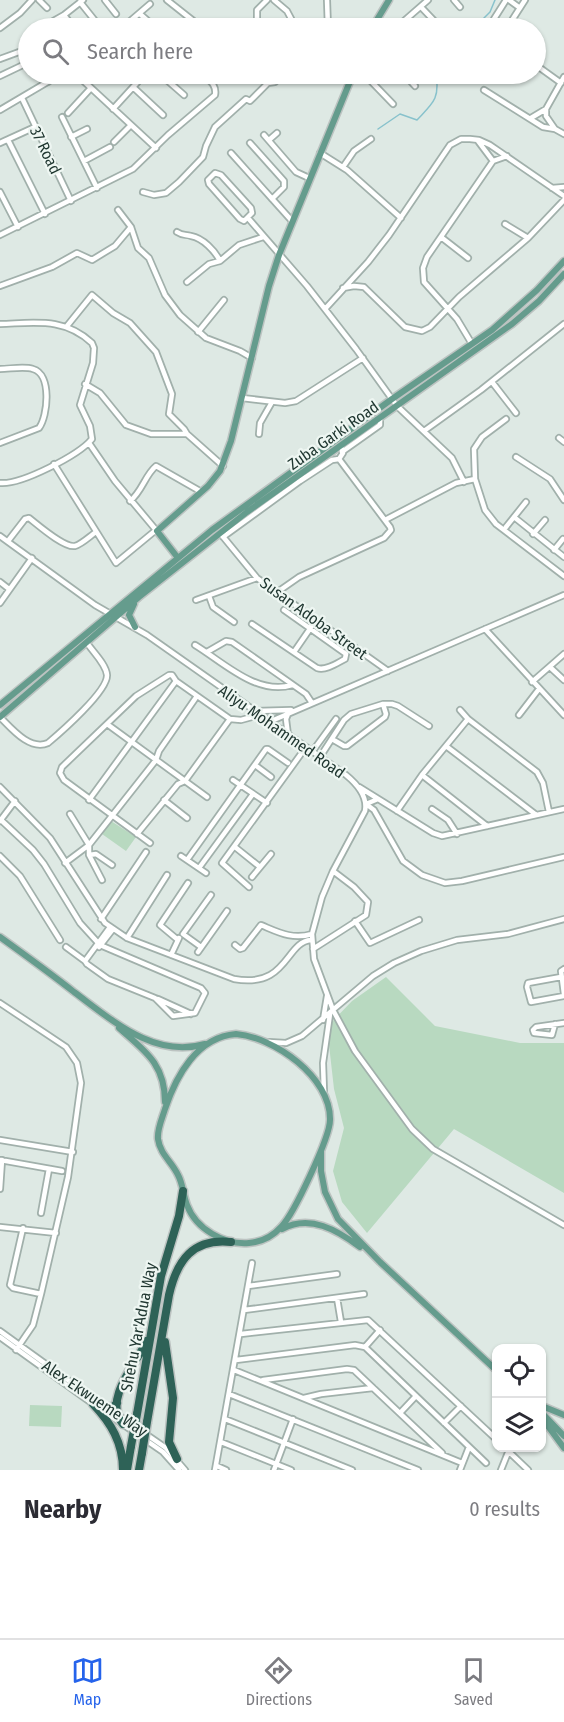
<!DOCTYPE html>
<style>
body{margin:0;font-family:"Fira Sans Condensed",sans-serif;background:#f2f2f3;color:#2b2b33}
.controls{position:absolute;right:18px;bottom:18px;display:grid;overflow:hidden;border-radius:12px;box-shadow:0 2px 4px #0004}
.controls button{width:54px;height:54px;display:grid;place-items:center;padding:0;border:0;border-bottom:2px solid #e1e1e2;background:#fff;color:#2b2b33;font:30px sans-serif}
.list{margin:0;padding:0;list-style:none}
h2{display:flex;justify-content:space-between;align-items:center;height:78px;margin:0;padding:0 24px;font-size:26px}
h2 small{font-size:20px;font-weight:400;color:#7c7c81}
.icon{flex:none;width:33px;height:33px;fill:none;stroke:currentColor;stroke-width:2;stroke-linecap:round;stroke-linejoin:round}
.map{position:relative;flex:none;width:564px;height:1470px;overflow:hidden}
.search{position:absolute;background:#fff;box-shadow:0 2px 4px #0004;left:18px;right:18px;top:18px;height:66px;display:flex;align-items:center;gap:15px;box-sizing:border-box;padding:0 21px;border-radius:33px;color:#7c7c81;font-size:22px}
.sheet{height:168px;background:#fff}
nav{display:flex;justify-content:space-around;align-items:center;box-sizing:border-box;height:84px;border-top:2px solid #e1e1e2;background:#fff;font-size:16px;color:#7c7c81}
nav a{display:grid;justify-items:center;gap:3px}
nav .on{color:#2563eb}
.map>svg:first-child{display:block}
.green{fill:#b8d9c0}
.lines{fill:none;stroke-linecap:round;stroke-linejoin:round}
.stream{stroke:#88c2cc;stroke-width:1.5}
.minor-casing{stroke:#a1b0ab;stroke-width:8}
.major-casing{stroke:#bcc3c1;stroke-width:9}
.highway-casing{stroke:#bcc3c1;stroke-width:11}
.minor{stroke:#fff;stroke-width:4.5}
.major{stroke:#659c8d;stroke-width:6}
.highway{stroke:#2e6257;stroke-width:8}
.highway-bridge-casing{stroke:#bcc3c1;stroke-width:11;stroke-linecap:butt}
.highway-bridge{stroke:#2e6257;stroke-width:8}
.labels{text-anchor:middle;stroke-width:4.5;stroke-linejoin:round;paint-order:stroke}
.street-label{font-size:16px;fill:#203731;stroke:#eef6f2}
</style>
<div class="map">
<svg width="564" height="1470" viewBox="0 0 564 1470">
<rect width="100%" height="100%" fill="#dee9e4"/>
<path class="green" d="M111 821 136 837 126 851 102 834Z
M386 977 435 1026 520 1043H564V1193L454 1129 367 1233 342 1202 333 1171 344 1128 334 1089 327 1027 352 1001Z
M30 1405 62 1406 61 1427 29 1426Z"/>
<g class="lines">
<path class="stream" d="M474 28 490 12 495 0
M378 129 400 114 417 120C433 103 440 99 436 74"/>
<defs>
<path id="minor" d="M39 0 47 8
M105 0 116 14
M167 0 196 23 207 28
M274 0 287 11 296 28
M327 0 328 28
M454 0 460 7
M509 0 520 8
M80 2 100 27
M421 7 441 28
M140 14 156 28
M64 15 74 28
M0 28 20 13 32 0
M41 28 64 15 83 0
M122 28 150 4
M257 28V10L267 0
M396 28 428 0
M501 28 494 22V19L506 0
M507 28 525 0
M0 59 19 52
M536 65 561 83
M45 74 48 82
M76 74 156 148
M118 74H119
M160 74 184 95
M364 74 393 104
M404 74 415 86
M0 76 23 65
M133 87 163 115
M484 90 543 127 555 129 564 134
M22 98 71 201
M113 109 145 74
M546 109V116L555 129
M0 110 61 74
M68 113 91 88
M62 117 97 188
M531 118 546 109 564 77
M264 135 296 172 309 178
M71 137 87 129
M8 140 45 214
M269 140 277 133
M478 141 493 161
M114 142 131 125
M0 143 35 127
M250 143 284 181V187L272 199
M231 153 292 221
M320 153 347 170 401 218
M84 161 110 147
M343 167 354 151 371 139
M215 173 221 175 251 208 252 213 244 221 240 219 209 184 208 180Z
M552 188 564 187
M0 192 18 227
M143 192 154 195 166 193 179 182 203 157 206 146 215 127 246 99 250 101 268 83 275 82 281 74
M118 210 131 227
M248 218 307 286 356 349 397 406 452 458 464 482
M505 224 528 238 564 200
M177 232C183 236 185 234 191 236 203 238 215 251 220 261
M0 235 133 169 168 135 215 95C217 85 209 80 203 74
M441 237 468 258
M187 282 209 264 220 261 239 245 263 237
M0 286 52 267 77 253 92 260 115 246 131 227 138 248 149 258 165 295 180 315 206 338 240 351 252 358
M343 288 354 286 364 287 405 327 422 331 430 327 459 297 528 238
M325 309 368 262 389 235 450 145 461 139H470L479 140 490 145 564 196
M0 324C35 323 64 317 92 343L94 348 93 363 80 405 90 426 92 439C79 455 21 485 0 483
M67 326 92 295 113 313 130 323 156 352 172 394 169 414 184 429 187 434
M198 332 224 300
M472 344 457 319 424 282 423 268 427 257 493 161 507 156
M0 369C10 369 24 366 33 369 52 374 48 416 39 428L0 443
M492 382 516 413
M85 384 100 393 126 425 151 434H187L223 466
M242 398 285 403 296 401 363 358
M424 431 481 390 564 324
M259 434 260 423 272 402
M559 438 564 442
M89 443 115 481 156 530
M342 452 380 425V418
M516 457 550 479 564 500
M54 464 116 563 156 530 157 531
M475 479 485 510 496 524 564 576
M130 501C142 492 145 475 156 466L198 490
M514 517 564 557
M385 520 456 483 475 479 474 449 482 437 506 419
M506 527 526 502
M220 533 257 578 388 671
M533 534 545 520
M0 536 95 605 147 635 346 775C357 784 368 796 365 811L333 871 322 897 312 934 314 959 333 1010 355 1051 412 1129 433 1149 564 1225
M223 537 300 481 332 460 339 459
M8 541 25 519 29 518C38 525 64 548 75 546 82 544 90 536 96 532
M554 550 563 539
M0 582 9 589
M276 593 299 577 384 538 391 530 390 527 339 459 343 453 341 447
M209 596 213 607 234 622
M196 600 257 578
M0 603 32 558
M252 624 317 668C326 671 337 663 345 659L346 654 284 610
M485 629 564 715
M195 645C223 662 257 696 292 685
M207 652 226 641 232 642 306 694 312 703
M294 652 316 620
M551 668 564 680
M532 682 564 654
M255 711 291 710
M288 714 286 719 288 735
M519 715 539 689
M0 717C12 729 30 751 48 743 61 732 108 691 107 675 106 664 93 652 87 643
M468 719 537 772 543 783 549 812
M269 722 564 595
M107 724 207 797
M332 739 344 746H347L385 717 386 714 383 704
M446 746 535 814
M312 752 336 719
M320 757 344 720 351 714 383 704H392L398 706 429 726
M255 765 271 777
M422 775 487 826
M233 780 267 803
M0 787 50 838 105 923 127 938 234 979C288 989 285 942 311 940
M359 787 433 833 442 836 564 809
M378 799 366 804 374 810 403 861 422 875 445 883 462 881 564 857
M89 800 176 681
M164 800 187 818
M432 809 448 820 457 834
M397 811 422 775 468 719 460 710
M1 820 33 850 44 864 80 923 100 945 201 988 205 993 195 1013 173 1016 155 998 108 979 87 964
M0 821 15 801
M137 834 178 784 185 781 230 719
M150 843 64 780 60 773 62 767 136 696 169 675H172L176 681 230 719 241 720 259 715
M235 847 260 867
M89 855 96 854 112 865
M0 856 20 876 60 940
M181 856 206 873
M187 860 266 749H268L288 763
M65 863 89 845 70 814
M199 868 253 794
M252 877 271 854
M102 880 89 855V845L156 760 159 751 197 696
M249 887 222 863 306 747
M101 919 146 852
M355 921 370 943 419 920
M127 938 167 875
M178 940 160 925 188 883
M235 945 240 949 243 948 261 925C278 932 292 940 312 934
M66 947 85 961
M99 947 113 929
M201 947 183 934 211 895
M313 949 366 915 368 902 354 887 333 871
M198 952 227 911
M171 955 179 938
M87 964 85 961 110 927
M564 969 561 971 564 994
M561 977 528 983 527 987 531 1002 564 996
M158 999 191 1014
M0 1003 66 1047 77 1063 81 1083 68 1177 41 1294 33 1325 16 1350
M323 1020 327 996
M555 1024 552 1035 534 1033 533 1030 536 1027 564 1023
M269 1042 286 1043 302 1036 373 976 394 963 421 951 457 940 508 934 564 919
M324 1092 323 1063 330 1014
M0 1140 73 1152
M0 1160 62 1171
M0 1189 2 1160
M41 1213 49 1169
M0 1227 56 1233
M23 1228 10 1285 13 1288 41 1294
M248 1286 337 1274
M337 1298 341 1322
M244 1310 364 1294
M0 1331 104 1406
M241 1334 368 1320 496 1439
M0 1337 93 1404
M365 1347 486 1463
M236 1360 355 1345 365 1347 380 1330
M234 1370 462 1463
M263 1380 347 1369 354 1370 442 1453
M229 1394 418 1470
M304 1398 321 1394 373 1388
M102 1410 163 1452 179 1470
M400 1413 416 1396
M121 1417 166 1448 185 1470
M225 1419 352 1470
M444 1423 461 1406
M221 1442 291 1470
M505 1448 528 1470
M217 1466 226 1470
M215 1470 252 1263
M274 1470 293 1419
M460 1470 469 1447
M501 1470 509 1450"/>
<path id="major" d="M372 28 389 0
M178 558 157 531 208 486 220 471 231 441 269 286 279 255 353 74
M134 604 129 615 135 627
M0 705 212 530 392 399 492 330 537 290 564 261
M0 717 139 597 247 512 512 324 539 301 564 274
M0 937C25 955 50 973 74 992 112 1020 154 1059 205 1044
M119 1028C145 1051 165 1064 165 1102
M236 1034C274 1037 331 1077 330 1120 330 1137 294 1214 281 1227 273 1236 261 1242 249 1243 224 1245 196 1229 187 1205 183 1195 183 1184 178 1175 172 1162 160 1154 158 1139 157 1129 162 1119 165 1109 176 1076 197 1037 236 1034Z
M321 1151V1171L325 1192 338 1219 380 1262 496 1370
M282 1229C310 1214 337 1230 360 1247
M542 1406 564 1415
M542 1413 564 1436
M542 1418 564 1448"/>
<path id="highway" d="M165 1342 173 1398 169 1442 177 1459
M93 1404C111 1423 123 1443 123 1470
M104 1406 112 1408 117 1403
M137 1414 161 1276 179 1216 183 1191
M147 1422 169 1295C177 1260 193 1238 231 1242
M123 1424C102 1401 137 1362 147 1341
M127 1470 131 1446
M139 1470 142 1453"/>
</defs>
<use href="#minor" class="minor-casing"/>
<use href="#major" class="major-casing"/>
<use href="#highway" class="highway-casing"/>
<use href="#minor" class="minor"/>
<use href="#major" class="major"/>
<use href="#highway" class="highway"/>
<defs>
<path id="highway-bridge" d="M131 1446 137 1414
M142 1453 147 1422"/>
</defs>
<use href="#highway-bridge" class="highway-bridge-casing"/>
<use href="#highway-bridge" class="highway-bridge"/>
</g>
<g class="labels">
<g class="street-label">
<text transform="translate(46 150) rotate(64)" y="6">37 Road</text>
<text transform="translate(333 435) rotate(-35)" y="6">Zuba Garki Road</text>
<text transform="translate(314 618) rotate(36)" y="6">Susan Adoba Street</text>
<text transform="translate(282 731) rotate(35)" y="6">Aliyu Mohammed Road</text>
<text transform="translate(138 1327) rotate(-79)" y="6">Shehu Yar'Adua Way</text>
<text transform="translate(95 1398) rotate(34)" y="6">Alex Ekwueme Way</text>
</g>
</g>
</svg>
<div class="controls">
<button><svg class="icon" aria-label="locate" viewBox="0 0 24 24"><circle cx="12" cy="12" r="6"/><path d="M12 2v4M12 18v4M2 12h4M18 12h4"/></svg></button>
<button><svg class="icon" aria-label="layers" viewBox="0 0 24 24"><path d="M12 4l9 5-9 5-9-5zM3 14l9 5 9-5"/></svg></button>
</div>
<div class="search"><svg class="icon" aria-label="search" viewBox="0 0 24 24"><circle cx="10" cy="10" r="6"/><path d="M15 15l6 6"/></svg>Search here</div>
</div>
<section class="sheet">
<h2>Nearby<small>0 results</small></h2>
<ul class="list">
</ul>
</section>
<nav>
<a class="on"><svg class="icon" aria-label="map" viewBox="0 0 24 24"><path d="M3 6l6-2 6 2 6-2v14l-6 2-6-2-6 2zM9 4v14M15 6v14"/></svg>Map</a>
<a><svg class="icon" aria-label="directions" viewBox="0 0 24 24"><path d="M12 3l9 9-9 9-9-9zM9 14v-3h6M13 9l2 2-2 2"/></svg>Directions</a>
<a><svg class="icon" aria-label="saved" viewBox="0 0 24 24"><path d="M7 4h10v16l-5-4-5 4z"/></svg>Saved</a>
</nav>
